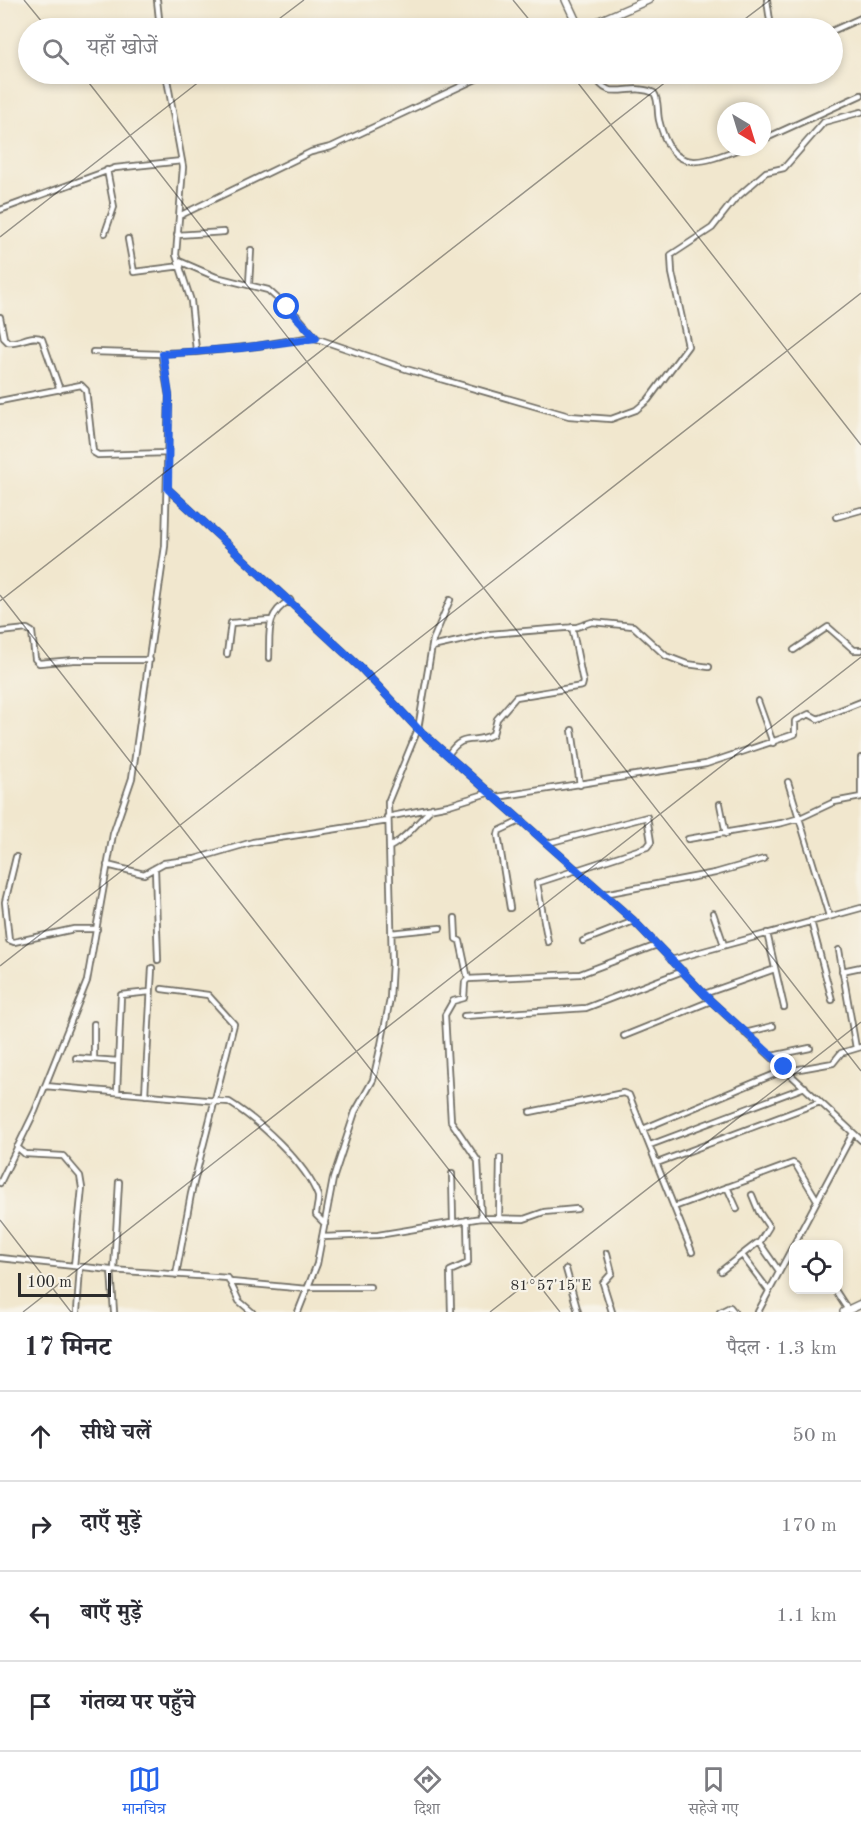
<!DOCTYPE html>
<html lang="hi">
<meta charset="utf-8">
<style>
body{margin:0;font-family:"Old Standard TT","Noto Serif Devanagari",serif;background:#f2f2f3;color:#2b2b33}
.controls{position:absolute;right:18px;bottom:18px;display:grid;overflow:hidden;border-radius:12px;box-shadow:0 3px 9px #0003}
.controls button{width:54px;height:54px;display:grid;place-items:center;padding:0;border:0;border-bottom:2px solid #e1e1e2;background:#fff;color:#2b2b33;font:30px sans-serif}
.compass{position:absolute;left:717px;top:102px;width:54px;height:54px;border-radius:50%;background:#fff;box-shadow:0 3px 9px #0003;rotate:142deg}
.scale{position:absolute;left:18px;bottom:15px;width:93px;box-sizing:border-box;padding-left:6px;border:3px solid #2b2b2b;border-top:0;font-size:16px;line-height:21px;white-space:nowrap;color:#2b2b2b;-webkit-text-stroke:4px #f7f3e8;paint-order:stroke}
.stop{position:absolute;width:18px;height:18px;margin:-14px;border:4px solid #2563eb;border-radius:50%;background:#fff}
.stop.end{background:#2563eb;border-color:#fff;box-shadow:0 2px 6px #0008}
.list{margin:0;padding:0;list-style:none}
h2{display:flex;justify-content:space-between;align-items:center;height:78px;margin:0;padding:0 24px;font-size:26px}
h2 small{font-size:20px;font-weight:400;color:#7c7c81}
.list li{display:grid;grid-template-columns:39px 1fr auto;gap:18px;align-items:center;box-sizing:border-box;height:90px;padding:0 24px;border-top:2px solid #e1e1e2}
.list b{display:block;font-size:22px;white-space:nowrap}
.list em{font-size:20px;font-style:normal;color:#7c7c81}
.icon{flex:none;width:33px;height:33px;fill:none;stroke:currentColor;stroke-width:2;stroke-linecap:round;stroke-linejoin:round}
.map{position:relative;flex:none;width:861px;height:1312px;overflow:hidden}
.search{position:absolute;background:#fff;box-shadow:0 3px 9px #0003;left:18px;right:18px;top:18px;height:66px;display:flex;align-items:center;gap:15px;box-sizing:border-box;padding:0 21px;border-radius:33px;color:#7c7c81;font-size:22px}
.sheet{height:438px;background:#fff}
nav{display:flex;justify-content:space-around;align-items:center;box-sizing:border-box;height:84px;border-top:2px solid #e1e1e2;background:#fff;font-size:16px;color:#7c7c81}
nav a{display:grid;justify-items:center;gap:3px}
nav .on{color:#2563eb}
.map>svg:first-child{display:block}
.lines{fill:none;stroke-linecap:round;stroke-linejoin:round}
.street-casing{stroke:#706d64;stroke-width:8}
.secondary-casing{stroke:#706d64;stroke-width:10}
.street{stroke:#fff;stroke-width:4.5}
.secondary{stroke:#fff;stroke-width:7}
.route{stroke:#2563eb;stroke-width:8}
.ticks{fill:none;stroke:#2b2b2b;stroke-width:1.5;stroke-opacity:0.45}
.ticks-label{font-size:15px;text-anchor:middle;fill:#2b2b2b;stroke:#f7f3e8;stroke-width:4.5;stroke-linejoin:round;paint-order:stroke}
</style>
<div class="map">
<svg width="861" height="1312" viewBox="0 0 861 1312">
<rect width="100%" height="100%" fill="#f7f3e8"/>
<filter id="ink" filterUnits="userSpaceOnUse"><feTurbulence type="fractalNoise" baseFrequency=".0167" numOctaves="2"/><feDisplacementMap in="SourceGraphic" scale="12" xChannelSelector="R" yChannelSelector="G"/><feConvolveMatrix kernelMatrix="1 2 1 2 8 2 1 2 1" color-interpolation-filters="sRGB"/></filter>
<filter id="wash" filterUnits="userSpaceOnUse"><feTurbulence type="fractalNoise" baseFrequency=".008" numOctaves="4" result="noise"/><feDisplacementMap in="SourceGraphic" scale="24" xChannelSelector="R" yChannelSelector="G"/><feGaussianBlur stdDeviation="1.35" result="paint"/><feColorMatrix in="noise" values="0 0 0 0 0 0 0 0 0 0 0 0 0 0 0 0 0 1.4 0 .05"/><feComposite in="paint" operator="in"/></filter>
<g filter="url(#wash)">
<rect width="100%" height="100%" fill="#f1e7ce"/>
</g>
<g filter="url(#ink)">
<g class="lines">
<defs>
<path id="street" d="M157 0 160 28
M767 0 771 28
M832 31 861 18
M595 74C606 105 631 81 654 93 659 100 657 111 659 120 672 176 701 164 744 147
M762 140 861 95
M0 210 115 168 182 161
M181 215 311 152 331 147 487 74
M105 233 114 207 107 170
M177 235 224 232
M128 239 134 272 181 266
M179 261 216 277 268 290 298 317 316 338
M249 284 251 250
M0 317 4 338 8 342C19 344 32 333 42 339L60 390
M93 352 163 354
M195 352 257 346 312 337 406 369 569 416 611 419 636 410 648 400 688 346 672 273 671 255 712 228 734 200 766 172 784 168 824 122 861 112
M0 401 81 385 86 390 93 452 98 455 167 453
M168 489 361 668 418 729 633 920 711 1001 861 1140
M836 517 861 510
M0 632 27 629 32 632 35 659 39 663 74 660H150
M432 647 490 634 577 627 592 622 633 626 666 656 687 664 709 667
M794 650 828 627 854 650H861
M227 654 231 623 271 620
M269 658C270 632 265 615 290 600
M758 701 773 743
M572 730 580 785
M448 755C464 730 474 746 493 734L497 719 516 697 582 686 583 682 572 627
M788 782 829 916
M497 797 706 764 795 734V721L809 714 818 719 861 702
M861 797V758
M720 804 726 834
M387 817 449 805 491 792
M688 839 782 823 800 818 834 802 861 797
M390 847C406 838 418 822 432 808
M16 857 5 902 9 940 14 942 74 929H97
M107 865 144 874 164 863 195 859 253 842 388 821
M155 868 158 960
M604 894 715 873 764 859
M510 908 498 835 499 831 522 820
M713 913 724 945
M455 918 456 939 460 941 468 979
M811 921 832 1000
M391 933 440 928
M767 933 784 1007
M583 941 634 921
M548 942 537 883 647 847 651 842 647 817 548 843
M839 950 856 1048
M671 960 861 908
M842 971 861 967
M162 989 208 995 234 1024 191 1194 176 1275
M704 994 775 969
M464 1016 586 1008 683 971
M94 1024V1059
M745 1033 773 1026
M624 1036 711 1001
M772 1056 810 1048
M76 1058 118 1061
M788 1071 833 1063 841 1053 861 1047
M45 1086 229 1102C258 1120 306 1163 318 1196 319 1202 316 1209 316 1215L325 1224
M117 1092 121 995 150 992
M145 1095 152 968
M530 1112 623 1093 629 1095 692 1252
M643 1129 787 1069
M650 1145 805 1087
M17 1147 25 1154 63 1156 80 1176 82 1188 74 1266
M657 1163 820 1102
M452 1174 453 1222
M0 1183 35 1111 87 981 113 834 132 778 165 546 169 396 162 357 165 353 194 352 196 350 191 301 176 255 183 167 166 74
M727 1187 737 1209
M752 1195 759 1212 769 1227 759 1243
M674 1207 793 1163 796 1165 817 1200
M481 1218 478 1161 451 1121 445 1015 453 1001 464 998 465 982 468 979 580 974 657 945
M499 1218 500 1158
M322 1237 378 1235 481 1218 524 1219 544 1212 577 1209
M607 1253 612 1273 603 1283 612 1312
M742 1255 769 1291
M0 1258 111 1270 114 1312
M566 1269 578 1312
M111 1270 228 1278 239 1301 252 1312
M114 1270 119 1182
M721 1271 757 1243 761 1245 779 1271
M231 1282 307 1289
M308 1287H370
M835 1290 848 1310
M77 1312 80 1267
M298 1312 317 1264 333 1179 355 1112 373 1080 381 1045 390 999 392 962 388 802 418 729 433 640 450 600
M451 1312 450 1271 468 1263 467 1220
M720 1312 730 1307 734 1312
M758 1312 853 1133"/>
<path id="secondary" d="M566 0 579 28
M583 28 648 0
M844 1312 861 1304"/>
</defs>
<use href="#street" class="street-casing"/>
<use href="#secondary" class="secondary-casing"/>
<use href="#street" class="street"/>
<use href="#secondary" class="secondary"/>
</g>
</g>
<g class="lines" filter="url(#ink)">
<path class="route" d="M287 307 316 338 241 348 163 354 169 396 168 489 361 668 418 729 633 920 711 1001 784 1067"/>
</g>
<path class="ticks" d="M24 0 47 28M513 0 536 28M267 28 304 0M733 28 770 0M82 74 861 1071M571 74 861 445M0 237 209 74M0 595 560 1312M0 601 676 74M0 966 861 293M0 1220 71 1312M23 1312 861 657M490 1312 861 1022"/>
<g class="ticks-label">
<text x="551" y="1290">81°57'15"E</text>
</g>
</svg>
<div class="controls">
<button><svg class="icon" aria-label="locate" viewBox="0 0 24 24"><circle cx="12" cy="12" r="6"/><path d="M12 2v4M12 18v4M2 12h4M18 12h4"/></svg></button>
</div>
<svg class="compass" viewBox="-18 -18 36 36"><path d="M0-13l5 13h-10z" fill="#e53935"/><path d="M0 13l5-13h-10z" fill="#7c7c81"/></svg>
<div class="scale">100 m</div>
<div class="stop" style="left:287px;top:307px"></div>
<div class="stop end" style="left:784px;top:1067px"></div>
<div class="search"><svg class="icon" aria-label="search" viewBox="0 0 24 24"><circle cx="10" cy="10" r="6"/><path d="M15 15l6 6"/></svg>यहाँ खोजें</div>
</div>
<section class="sheet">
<h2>17 मिनट<small>पैदल · 1.3 km</small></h2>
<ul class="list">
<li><svg class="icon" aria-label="ahead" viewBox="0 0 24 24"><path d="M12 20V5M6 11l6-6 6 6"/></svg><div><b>सीधे चलें</b></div><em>50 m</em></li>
<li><svg class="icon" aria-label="right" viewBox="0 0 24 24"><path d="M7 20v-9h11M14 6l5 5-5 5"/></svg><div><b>दाएँ मुड़ें</b></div><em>170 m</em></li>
<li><svg class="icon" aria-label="left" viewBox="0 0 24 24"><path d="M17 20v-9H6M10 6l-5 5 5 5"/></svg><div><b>बाएँ मुड़ें</b></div><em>1.1 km</em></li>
<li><svg class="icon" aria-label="arrive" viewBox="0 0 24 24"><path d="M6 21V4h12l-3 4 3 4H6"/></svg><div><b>गंतव्य पर पहुँचे</b></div></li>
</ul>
</section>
<nav>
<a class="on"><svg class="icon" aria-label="map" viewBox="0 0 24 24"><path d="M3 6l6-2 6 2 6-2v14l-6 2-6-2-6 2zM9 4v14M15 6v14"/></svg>मानचित्र</a>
<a><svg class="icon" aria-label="directions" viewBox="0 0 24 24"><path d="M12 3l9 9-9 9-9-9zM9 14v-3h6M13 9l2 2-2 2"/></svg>दिशा</a>
<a><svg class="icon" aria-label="saved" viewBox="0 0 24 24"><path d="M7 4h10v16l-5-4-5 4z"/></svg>सहेजे गए</a>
</nav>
